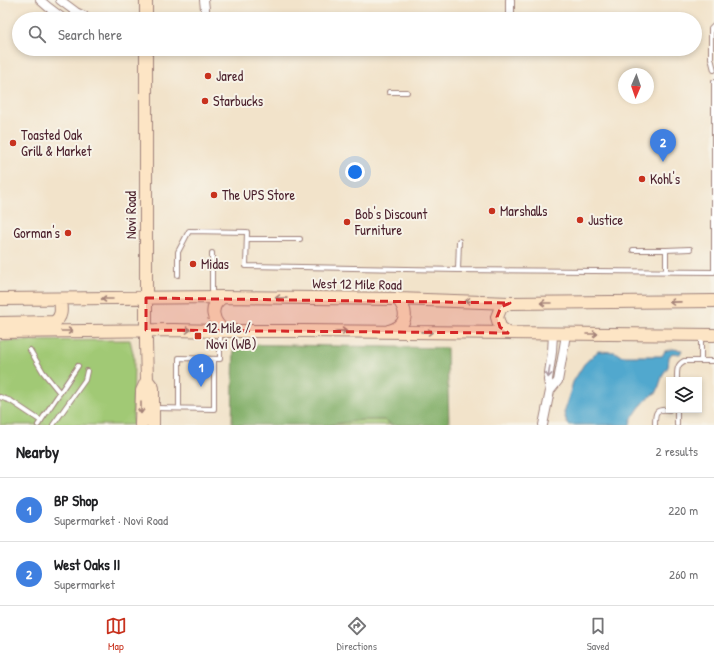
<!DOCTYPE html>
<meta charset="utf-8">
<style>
body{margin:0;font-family:"Patrick Hand",sans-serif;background:#f2f2f2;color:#202124}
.controls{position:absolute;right:12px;bottom:12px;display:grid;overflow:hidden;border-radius:0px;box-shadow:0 2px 6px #0003}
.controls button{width:36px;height:36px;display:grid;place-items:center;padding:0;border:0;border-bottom:1px solid #e0e0e0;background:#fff;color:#202124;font:20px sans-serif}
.compass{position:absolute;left:618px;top:68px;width:36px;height:36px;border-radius:50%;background:#fff;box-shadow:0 2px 6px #0003;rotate:182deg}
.you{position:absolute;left:355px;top:172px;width:14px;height:14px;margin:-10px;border:3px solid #fff;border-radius:50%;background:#1a73e8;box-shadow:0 0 0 6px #1a73e833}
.badge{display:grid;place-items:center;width:26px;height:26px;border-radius:50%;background:#c8321e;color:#fff;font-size:13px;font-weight:700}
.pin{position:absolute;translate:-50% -33px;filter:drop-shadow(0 1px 2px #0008)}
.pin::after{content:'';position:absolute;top:21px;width:14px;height:12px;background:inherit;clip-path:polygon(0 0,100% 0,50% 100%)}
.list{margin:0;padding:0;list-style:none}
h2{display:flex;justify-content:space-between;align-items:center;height:52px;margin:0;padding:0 16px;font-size:17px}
h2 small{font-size:13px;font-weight:400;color:#757577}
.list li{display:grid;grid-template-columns:26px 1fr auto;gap:12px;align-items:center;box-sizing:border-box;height:64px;padding:0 16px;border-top:1px solid #e0e0e0}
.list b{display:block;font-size:15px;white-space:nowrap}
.list p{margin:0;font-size:13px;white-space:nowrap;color:#757577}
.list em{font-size:13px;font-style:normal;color:#757577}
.icon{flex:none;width:22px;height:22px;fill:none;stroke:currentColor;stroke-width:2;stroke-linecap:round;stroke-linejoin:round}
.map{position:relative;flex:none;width:714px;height:425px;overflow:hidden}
.search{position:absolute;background:#fff;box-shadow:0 2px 6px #0003;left:12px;right:12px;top:12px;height:44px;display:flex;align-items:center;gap:10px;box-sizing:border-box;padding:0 14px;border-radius:22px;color:#757577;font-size:15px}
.sheet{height:180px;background:#fff}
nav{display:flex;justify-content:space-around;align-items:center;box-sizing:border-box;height:56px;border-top:1px solid #e0e0e0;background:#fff;font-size:11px;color:#757577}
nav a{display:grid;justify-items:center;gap:2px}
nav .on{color:#c8321e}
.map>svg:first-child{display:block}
.green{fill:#a1c975;stroke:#767450}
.forest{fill:#80ad66;stroke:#656648}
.water{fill:#51a8ce;stroke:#4e647c}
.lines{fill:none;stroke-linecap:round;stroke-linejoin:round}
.service-casing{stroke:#9e817a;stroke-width:6}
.minor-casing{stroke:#9e817a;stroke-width:10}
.secondary-casing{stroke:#9e817a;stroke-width:14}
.service{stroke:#fff;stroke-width:4}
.minor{stroke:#fff;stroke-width:8}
.secondary{stroke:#fde5c5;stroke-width:12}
.oneway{stroke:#a48278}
.oneway2{stroke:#ae9aa0}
.marked{fill:#d62828;fill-opacity:0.2;stroke:#d62828;stroke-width:3;stroke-dasharray:8 5;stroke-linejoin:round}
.poi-dot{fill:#c8321e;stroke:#f7f3e8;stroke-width:1.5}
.labels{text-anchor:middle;stroke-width:4;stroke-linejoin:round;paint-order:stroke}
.poi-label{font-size:14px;fill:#4a1f2b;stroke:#f7f3e8;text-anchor:start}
.street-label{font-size:14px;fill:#4a1f2b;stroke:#f7f3e8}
</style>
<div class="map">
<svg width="714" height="425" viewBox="0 0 714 425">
<rect width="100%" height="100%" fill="#f7f3e8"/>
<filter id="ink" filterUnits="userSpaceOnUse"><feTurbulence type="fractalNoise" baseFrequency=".025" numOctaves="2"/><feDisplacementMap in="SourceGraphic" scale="8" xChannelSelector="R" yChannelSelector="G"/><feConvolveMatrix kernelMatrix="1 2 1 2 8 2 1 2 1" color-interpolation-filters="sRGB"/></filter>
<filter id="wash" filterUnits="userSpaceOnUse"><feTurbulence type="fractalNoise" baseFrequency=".012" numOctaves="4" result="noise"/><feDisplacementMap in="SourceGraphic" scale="16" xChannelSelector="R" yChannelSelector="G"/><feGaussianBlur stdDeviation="0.9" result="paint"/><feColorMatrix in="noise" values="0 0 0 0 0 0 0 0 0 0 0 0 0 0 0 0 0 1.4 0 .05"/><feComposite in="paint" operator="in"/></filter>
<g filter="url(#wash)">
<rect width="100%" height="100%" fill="#f2e3ca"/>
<path class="green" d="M130 340 134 357 133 425H0V341Z
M362 420H384L392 425H328L329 424Z"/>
<path class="forest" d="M234 344 447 348 449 425H392L384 420H362L328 425H232Z"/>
<path class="water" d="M672 349 682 350 680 354 672 353 669 357 668 367 663 374 657 392 648 398 639 408 631 420 630 425H569L567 423 564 413 573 382 584 364 598 351 615 352 621 356H662L665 351Z"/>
</g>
<g filter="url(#ink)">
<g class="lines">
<defs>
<path id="service" d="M714 25 711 28V58L714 70
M389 92H407
M247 239H300
M633 250H666V272
M666 250 690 249
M458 270 459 241
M178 275V252L189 231 247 232 246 266 458 270 714 272V82
M212 295V253
M30 350 43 372 60 393
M701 361V335
M677 380C677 372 676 365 684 361H714
M0 397 11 401 41 421
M154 408 214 409V359
M179 408V358L220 359V333
M677 410V425
M38 425 78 366
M53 425 85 380 87 371
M655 425C655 412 655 409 669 410"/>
<path id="minor" d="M40 0 48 7 64 19
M60 0 76 12 91 19
M204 0 205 9V19
M510 19V0
M553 334 552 352 548 380 550 391 558 381 563 353 566 334
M543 425 550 391"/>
<path id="secondary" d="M146 0V19
M223 297C208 306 212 322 225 331
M0 299 223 297 398 299 510 303 714 301
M0 323 54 322C63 317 61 308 60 299
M389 331C407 326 409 313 398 299
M0 332 173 330 220 331H302L714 335
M508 333 500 327 497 317 501 307 510 303
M147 380 153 388V425
M141 425 142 391 147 380 146 343V49"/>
</defs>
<use href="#service" class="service-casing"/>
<use href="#minor" class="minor-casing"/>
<use href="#secondary" class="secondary-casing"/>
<use href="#service" class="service"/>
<use href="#minor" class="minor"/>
<use href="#secondary" class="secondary"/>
</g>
<defs><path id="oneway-shaft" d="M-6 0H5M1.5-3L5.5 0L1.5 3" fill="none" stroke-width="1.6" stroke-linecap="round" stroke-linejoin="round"/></defs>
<g class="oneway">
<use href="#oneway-shaft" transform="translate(281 298) rotate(-179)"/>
<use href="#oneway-shaft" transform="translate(107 299) rotate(180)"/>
<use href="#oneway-shaft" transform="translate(471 301) rotate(-178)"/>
<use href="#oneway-shaft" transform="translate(675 302) rotate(179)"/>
<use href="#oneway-shaft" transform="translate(546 303) rotate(180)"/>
<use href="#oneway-shaft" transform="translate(185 330) rotate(2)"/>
<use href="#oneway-shaft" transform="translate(67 331)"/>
<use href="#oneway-shaft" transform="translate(341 331) rotate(1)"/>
<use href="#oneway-shaft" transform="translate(427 332) rotate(1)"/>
<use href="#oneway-shaft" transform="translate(592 334)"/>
<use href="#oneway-shaft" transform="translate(141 408) rotate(90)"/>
</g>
<use class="oneway2" href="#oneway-shaft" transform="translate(549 372) rotate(98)"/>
</g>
<path class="marked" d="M146 298 510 303 501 307 497 317 500 327 508 333 146 330Z"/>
<g class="poi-dot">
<circle cx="208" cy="76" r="4"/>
<circle cx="205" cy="101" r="4"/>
<circle cx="13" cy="143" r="4"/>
<circle cx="642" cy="179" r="4"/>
<circle cx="214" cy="195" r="4"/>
<circle cx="492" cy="211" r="4"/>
<circle cx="580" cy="220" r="4"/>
<circle cx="347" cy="222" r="4"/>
<circle cx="68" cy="233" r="4"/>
<circle cx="193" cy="264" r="4"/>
<rect x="194" y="332" width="8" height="8" rx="2"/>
</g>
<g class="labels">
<g class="poi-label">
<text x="216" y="81">Jared</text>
<text x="213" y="106">Starbucks</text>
<text x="21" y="140">Toasted Oak<tspan x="21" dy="16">Grill &amp; Market</tspan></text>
<text x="650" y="184">Kohl's</text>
<text x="222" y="200">The UPS Store</text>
<text x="500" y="216">Marshalls</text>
<text x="355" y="219">Bob's Discount<tspan x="355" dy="16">Furniture</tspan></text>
<text x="588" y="225">Justice</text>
<text x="60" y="238" text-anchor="end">Gorman's</text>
<text x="201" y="269">Midas</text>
<text x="206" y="333">12 Mile /<tspan x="206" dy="16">Novi (WB)</tspan></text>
</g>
<g class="street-label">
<text transform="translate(131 215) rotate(-90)" y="5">Novi Road</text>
<text transform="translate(357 284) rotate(1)" y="5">West 12 Mile Road</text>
</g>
</g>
</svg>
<div class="controls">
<button><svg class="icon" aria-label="layers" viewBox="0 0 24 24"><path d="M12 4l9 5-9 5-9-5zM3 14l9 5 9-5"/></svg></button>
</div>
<svg class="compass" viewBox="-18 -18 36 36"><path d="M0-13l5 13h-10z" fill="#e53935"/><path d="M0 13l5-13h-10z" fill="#757577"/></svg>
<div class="you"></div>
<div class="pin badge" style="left:201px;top:387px;background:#3f7fe0">1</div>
<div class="pin badge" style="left:663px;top:162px;background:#3f7fe0">2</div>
<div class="search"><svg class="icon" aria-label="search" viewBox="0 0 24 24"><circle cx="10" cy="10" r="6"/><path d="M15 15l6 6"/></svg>Search here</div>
</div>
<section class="sheet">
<h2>Nearby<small>2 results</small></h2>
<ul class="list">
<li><span class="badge" style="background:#3f7fe0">1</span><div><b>BP Shop</b><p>Supermarket · Novi Road</p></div><em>220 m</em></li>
<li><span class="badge" style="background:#3f7fe0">2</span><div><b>West Oaks II</b><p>Supermarket</p></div><em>260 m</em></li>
</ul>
</section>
<nav>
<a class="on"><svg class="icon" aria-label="map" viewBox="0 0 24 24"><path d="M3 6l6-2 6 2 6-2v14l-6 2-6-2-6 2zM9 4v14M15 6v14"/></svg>Map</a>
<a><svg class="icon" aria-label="directions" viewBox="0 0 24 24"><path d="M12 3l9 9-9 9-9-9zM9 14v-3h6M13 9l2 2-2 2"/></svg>Directions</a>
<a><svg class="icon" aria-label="saved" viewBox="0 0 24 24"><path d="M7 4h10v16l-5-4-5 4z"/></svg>Saved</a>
</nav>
